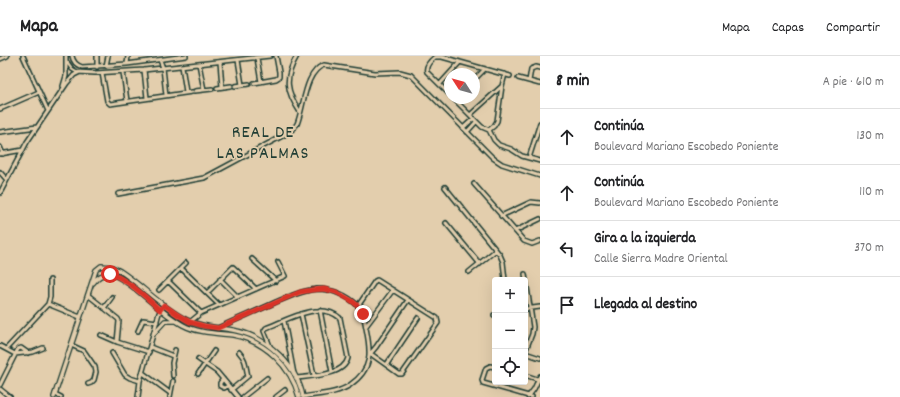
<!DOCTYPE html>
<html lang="es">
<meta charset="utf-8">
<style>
body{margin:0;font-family:Dekko,sans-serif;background:#f2f2f2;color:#202124}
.controls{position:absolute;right:12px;bottom:12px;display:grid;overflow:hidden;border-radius:4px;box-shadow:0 4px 16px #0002}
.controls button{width:36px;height:36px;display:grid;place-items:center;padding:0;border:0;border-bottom:1px solid #e0e0e0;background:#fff;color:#202124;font:20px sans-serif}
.compass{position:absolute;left:444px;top:12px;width:36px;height:36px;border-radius:50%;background:#fff;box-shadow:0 4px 16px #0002;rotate:306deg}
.stop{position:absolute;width:12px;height:12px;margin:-9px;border:3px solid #d93025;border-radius:50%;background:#fff}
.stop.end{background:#d93025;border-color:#fff;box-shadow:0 1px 4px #0008}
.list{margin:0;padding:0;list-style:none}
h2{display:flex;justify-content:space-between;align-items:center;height:52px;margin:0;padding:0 16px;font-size:17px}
h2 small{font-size:13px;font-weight:400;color:#757577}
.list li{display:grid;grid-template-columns:26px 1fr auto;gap:12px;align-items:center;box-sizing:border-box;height:56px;padding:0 16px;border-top:1px solid #e0e0e0}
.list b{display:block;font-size:15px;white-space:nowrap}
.list p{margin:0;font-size:13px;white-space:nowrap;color:#757577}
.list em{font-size:13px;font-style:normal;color:#757577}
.icon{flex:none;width:22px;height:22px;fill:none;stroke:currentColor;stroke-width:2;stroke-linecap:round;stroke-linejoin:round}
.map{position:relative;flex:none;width:540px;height:341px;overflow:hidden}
header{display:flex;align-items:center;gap:24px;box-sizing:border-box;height:56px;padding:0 20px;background:#fff;border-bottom:1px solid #e0e0e0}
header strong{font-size:19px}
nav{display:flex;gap:22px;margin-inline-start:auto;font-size:14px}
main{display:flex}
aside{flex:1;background:#fff}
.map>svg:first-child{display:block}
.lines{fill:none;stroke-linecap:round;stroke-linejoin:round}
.minor-casing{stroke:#1f3d34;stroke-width:6}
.tertiary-casing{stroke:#1f3d34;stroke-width:6}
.minor{stroke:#e3cead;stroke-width:3}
.tertiary{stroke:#e3cead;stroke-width:3.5}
.route{stroke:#d93025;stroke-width:5}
.labels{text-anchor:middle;stroke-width:3.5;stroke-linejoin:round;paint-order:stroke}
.quarter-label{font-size:18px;letter-spacing:1px;fill:#1f3d34;stroke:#e3cead}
</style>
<header>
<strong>Mapa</strong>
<nav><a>Mapa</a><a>Capas</a><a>Compartir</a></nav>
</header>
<main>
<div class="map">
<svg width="540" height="341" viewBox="0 0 540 341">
<rect width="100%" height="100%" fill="#e3cead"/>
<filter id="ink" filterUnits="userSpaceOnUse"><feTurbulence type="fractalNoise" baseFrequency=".025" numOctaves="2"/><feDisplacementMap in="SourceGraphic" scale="8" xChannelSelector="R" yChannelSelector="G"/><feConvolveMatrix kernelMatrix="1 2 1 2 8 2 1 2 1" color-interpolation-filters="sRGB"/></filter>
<g filter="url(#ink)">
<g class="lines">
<defs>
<path id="minor" d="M23 0 48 55
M72 0C73 6 76 9 82 11L127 8 186 0
M97 0V11
M297 0C284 22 286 35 300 56
M257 2 261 26
M0 3 7 0
M160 4 163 12 166 39
M238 4 242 29
M67 6 72 13 77 16 95 17 144 14 270 0
M220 6 222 31
M127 8 128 0
M199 8 204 34
M106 10 108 0
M182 10 186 36
M144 14 147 42
M123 16 127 45
M102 17 107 45 110 48 192 36
M518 22 540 28
M474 24 485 13
M529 25 531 13 536 11 540 12
M254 27 276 23 279 21V16L276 0
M440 28 460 6
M63 30 66 20V0
M235 30 249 28
M217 32 231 30
M195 35 212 33
M450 39 427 16C425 10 430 5 435 1H442L510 20
M453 42 482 71 489 74 494 84 499 89 511 93 522 100 540 105
M0 53 39 36
M470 59 502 30
M463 72 473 63
M489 74 494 70 497 65 502 30 505 18
M0 76 37 71
M467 76 476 66
M0 91 3 98
M0 98 23 94
M529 102 540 67
M0 116 7 124
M474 128 524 185 532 188 540 185
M445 131 500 199 503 206 505 224
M0 137 27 86 67 27 74 19 80 16
M118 138 204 122 286 78 294 72 297 68C304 51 305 15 324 9L375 17 400 16 411 19 493 102 502 108 540 120
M501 160 531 146 540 147
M446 167 480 208
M515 175 540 163
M252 203 276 225
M181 212 219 249
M469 216 496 194
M525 218 533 271 532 278 525 296
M220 223 238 241
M50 224V241L48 248 80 261
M168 225 201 257
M159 234 186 207
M207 237 233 211 256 233
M88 239 118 263 119 265 117 286 149 296
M358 250 375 225 377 224 437 262 438 267 402 318H399L371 298
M104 252 112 241
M525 253 540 251
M320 254 332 316
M301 258 314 319
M494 259H495
M284 265 294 318
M190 266 201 257 283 221 285 220 278 206
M366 270 393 234
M218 272C237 263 257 255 276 246 289 241 302 234 317 233 331 233 348 239 358 250 363 256 365 265 366 272 371 296 373 313 350 329 337 338 319 338 303 341
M138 275 143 264 157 266
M101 279 117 286
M71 289 84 295 95 311 96 316 94 324 91 327 88 328
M0 290 15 298 33 296 43 292
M270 290 264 275 266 272C287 264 320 244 340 262L348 302C344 320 311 320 296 322
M150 291 173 300
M6 293 48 248
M112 297 125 319 130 322 140 325
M525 297 540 302
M370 298 376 291 408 244
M198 303 217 316 238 341
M387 308 418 262
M495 311 490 310 486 312 482 324 483 327 532 341
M143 317 170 337
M198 318 214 295
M525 319 540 324
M173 320 172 307 175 294
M223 323 220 327V330L224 332 228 330
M0 329 18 293 21 292 28 297
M0 333 10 341
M231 334 248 320C245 309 247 305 239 296
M55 338 61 341
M138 341 140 325 159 257 164 249
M170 341 173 325
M243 341 267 322
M276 341 285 334
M528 341 534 333 540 320"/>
<path id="tertiary" d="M93 227C98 220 105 216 114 219 119 221 124 225 129 228 147 241 163 258 183 269 198 277 216 277 233 279 265 285 291 310 299 341
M154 277 165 265H175
M54 341 95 217 96 214 101 210 112 211 120 215C143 230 162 252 187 264 203 272 221 271 237 275 268 282 297 310 303 341"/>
</defs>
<use href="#minor" class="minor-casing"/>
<use href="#tertiary" class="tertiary-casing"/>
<use href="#minor" class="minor"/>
<use href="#tertiary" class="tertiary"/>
</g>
</g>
<g class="lines" filter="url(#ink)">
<path class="route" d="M110 218C125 221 148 243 160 254L164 249 178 259 190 266 204 270 218 272 300 236 312 234 324 233 336 236 352 245 358 250 363 258"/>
</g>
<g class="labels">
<g class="quarter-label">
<text x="263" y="81">REAL DE<tspan x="263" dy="21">LAS PALMAS</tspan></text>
</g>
</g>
</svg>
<div class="controls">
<button>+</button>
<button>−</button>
<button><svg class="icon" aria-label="locate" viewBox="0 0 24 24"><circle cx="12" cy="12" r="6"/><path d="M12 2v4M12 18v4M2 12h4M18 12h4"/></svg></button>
</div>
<svg class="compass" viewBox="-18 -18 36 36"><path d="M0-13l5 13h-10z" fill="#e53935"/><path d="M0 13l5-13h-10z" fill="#757577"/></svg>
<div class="stop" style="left:110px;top:218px"></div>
<div class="stop end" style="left:363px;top:258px"></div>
</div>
<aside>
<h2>8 min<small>A pie · 610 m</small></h2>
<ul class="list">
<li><svg class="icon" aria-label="ahead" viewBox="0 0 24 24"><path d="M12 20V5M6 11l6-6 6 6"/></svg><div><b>Continúa</b><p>Boulevard Mariano Escobedo Poniente</p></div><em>130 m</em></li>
<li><svg class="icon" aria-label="ahead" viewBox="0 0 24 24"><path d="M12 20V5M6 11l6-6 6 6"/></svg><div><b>Continúa</b><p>Boulevard Mariano Escobedo Poniente</p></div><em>110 m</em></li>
<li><svg class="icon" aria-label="left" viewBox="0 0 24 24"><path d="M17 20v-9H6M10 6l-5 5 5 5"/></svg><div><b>Gira a la izquierda</b><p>Calle Sierra Madre Oriental</p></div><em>370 m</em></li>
<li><svg class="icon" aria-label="arrive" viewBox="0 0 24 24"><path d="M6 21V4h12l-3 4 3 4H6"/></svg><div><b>Llegada al destino</b></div></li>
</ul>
</aside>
</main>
